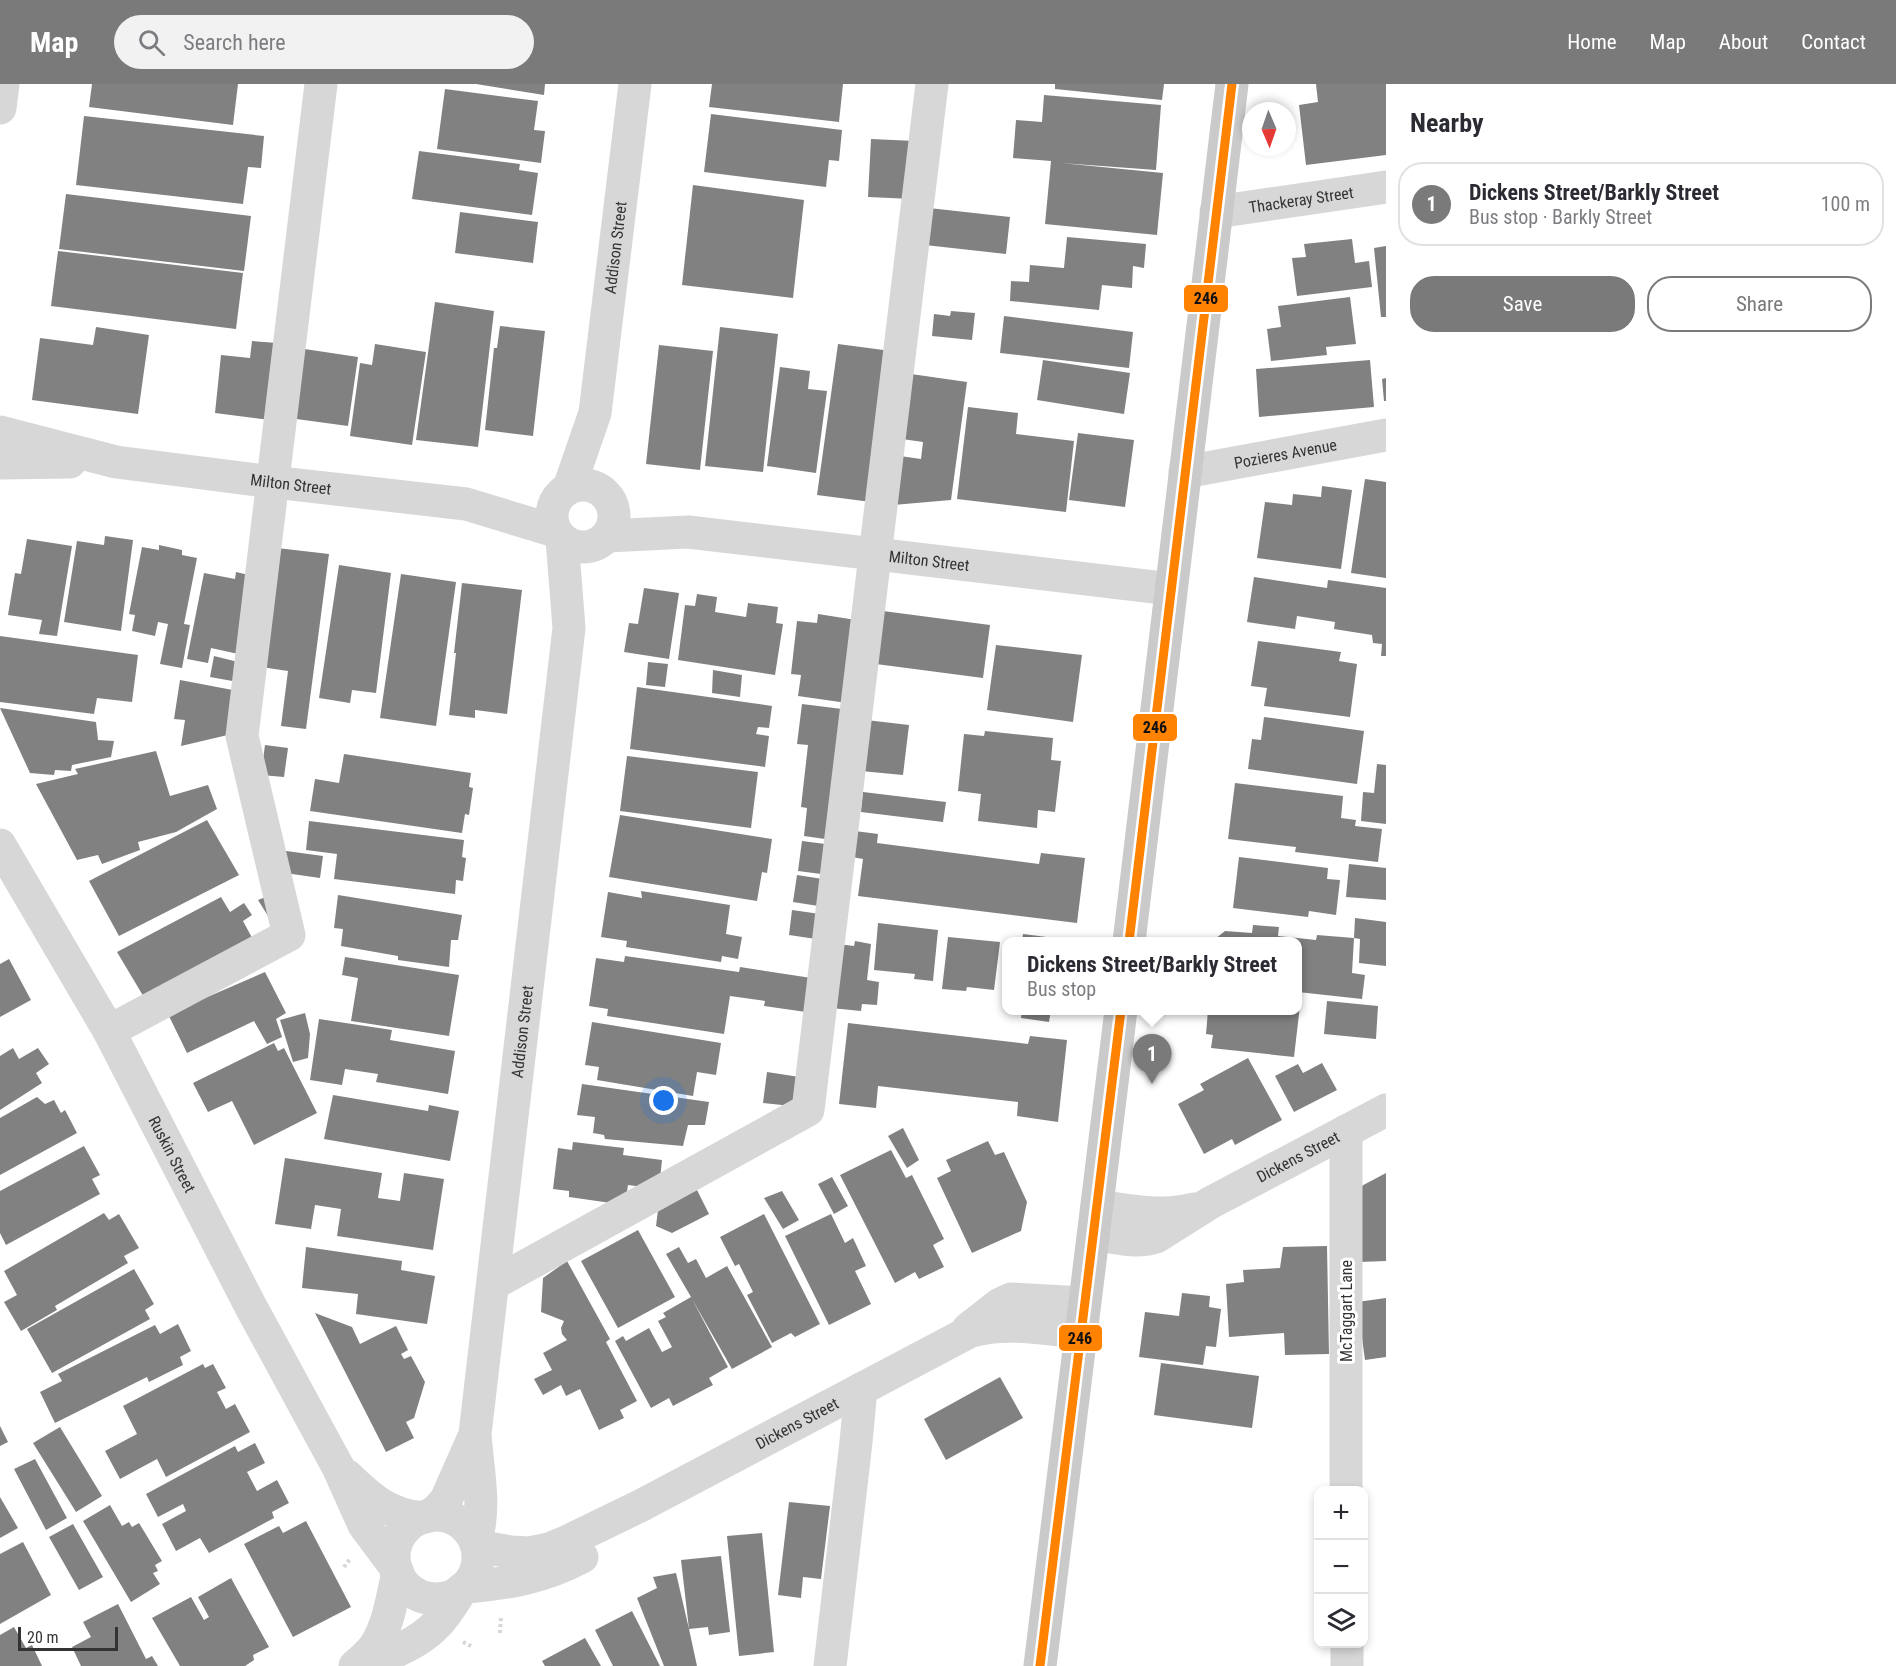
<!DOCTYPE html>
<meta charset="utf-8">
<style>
body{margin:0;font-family:"Roboto Condensed",sans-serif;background:#f2f2f3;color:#2b2b33}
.controls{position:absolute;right:18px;bottom:18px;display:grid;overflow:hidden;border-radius:12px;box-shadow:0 3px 9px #0003}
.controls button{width:54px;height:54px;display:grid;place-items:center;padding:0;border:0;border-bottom:2px solid #e1e1e2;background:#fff;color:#2b2b33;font:30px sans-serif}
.compass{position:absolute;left:1242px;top:18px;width:54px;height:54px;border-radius:50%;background:#fff;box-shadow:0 3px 9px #0003;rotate:178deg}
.scale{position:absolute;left:18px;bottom:15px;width:100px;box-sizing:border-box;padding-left:6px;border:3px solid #333;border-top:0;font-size:16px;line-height:21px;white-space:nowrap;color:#333;-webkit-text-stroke:4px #fff;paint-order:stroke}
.you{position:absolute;left:664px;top:1017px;width:21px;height:21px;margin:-15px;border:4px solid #fff;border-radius:50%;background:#1a73e8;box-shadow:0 0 0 9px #1a73e833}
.badge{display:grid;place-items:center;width:39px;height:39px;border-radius:50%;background:#7a7a7a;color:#fff;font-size:20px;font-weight:700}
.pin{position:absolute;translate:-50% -50px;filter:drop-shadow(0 2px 3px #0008)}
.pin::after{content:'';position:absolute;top:32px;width:21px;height:18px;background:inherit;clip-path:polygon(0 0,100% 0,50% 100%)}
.popup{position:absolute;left:1002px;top:853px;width:300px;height:78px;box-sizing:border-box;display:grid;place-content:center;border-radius:12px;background:#fff;filter:drop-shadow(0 2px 4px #0005);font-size:20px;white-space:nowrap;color:#7c7c81}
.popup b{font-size:22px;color:#2b2b33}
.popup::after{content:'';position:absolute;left:50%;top:100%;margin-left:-12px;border:12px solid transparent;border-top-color:#fff}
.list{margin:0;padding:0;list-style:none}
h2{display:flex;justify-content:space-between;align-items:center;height:78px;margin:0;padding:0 24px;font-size:26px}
h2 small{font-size:20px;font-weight:400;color:#7c7c81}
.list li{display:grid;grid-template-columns:39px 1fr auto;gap:18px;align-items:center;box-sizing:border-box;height:84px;margin:0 12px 12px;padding:0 12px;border:2px solid #e1e1e2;border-radius:24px}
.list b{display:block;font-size:22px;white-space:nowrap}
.list p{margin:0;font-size:20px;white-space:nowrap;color:#7c7c81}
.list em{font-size:20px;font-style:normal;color:#7c7c81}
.actions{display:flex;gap:12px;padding:18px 24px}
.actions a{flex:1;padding:14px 0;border:2px solid #7a7a7a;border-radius:24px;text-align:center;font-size:21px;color:#7a7a7a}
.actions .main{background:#7a7a7a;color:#fff}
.icon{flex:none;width:33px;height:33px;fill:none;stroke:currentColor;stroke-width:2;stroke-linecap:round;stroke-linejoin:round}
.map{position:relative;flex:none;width:1386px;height:1582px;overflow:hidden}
header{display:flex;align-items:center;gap:36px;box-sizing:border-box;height:84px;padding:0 30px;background:#7a7a7a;color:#fff}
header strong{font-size:28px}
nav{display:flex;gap:33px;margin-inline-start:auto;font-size:21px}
.search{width:420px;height:54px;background:#f2f2f3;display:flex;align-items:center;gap:15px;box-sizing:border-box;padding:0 21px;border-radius:33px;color:#7c7c81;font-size:22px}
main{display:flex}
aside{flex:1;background:#fff}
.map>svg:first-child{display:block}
.building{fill:#818181}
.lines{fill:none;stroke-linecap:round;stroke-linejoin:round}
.path{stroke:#d6d6d6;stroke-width:4;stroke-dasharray:3 3;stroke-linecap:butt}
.minor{stroke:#d7d7d7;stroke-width:33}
.major{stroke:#cacaca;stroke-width:33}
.bus-1-casing{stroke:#fff;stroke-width:14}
.bus-1{stroke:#ff8200;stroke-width:9}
.labels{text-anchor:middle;stroke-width:6;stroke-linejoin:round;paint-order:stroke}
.street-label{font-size:16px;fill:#333;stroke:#fff}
.line-badge{stroke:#fff;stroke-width:2}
.pale-badge-label{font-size:16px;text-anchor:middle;font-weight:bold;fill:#111}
</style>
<header>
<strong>Map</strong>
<div class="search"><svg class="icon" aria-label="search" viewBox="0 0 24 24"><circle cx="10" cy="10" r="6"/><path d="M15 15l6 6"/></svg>Search here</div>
<nav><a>Home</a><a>Map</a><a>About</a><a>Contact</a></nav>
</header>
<main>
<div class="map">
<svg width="1386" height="1582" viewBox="0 0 1386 1582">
<rect width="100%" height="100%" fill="#fff"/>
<path class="building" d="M92 0H238L233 41 89 23Z
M476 0H545L544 11Z
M712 0H843L839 38 709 23Z
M1055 0H1164L1162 16 1055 5Z
M1316 0H1386V71L1306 81 1299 21 1318 18Z
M445 5 538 17 534 46 545 47 541 79 437 65Z
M1044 11 1161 21 1156 86 1061 79 1163 89 1157 151 1045 140 1051 77 1013 74 1016 36 1042 38Z
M711 30 842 46 839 77 829 76 826 103 704 88Z
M84 32 264 52 261 84 248 83 243 120 76 101Z
M871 55 915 57 912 115 868 113Z
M419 67 520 80 519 86 538 89 532 131 412 115Z
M693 101 804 116 793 214 682 201Z
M66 110 251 132 244 187 59 165Z
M929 124 1010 133 1006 170 925 161Z
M460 128 538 138 533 179 455 169Z
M1067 153 1146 160 1144 184 1133 182 1132 204 1102 201 1099 226 1010 217 1011 197 1029 198 1030 181 1064 184Z
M1352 155 1355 179 1369 177 1372 203 1297 212 1292 174 1306 173 1304 160Z
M1386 162V233H1381L1374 164Z
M58 167 243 189 236 245 51 222Z
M1350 213 1356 260 1326 263 1327 271 1271 277 1267 245 1281 243 1278 222Z
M435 218 494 227 478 363 416 356Z
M951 227 975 229 972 256 932 252 934 230 950 232Z
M1004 232 1133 248 1129 284 1000 269Z
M500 242 545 247 533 352 485 346 494 264H497Z
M96 243 149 251 138 330 32 316 40 254 93 261Z
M720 243 778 250 763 388 705 382Z
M252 257 277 259 270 336 215 329 221 271 250 274Z
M375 260 426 268 412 361 350 352 360 279 372 281Z
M838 260 891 267 871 418 817 411Z
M659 261 713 267 700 386 646 380Z
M298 264 358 273 348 342 289 334Z
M1043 276 1130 289 1124 330 1037 316Z
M1370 276 1374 323 1259 333 1256 285Z
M780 283 810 287 808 305 827 307 816 389 767 382Z
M911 290 967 298 951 416 893 421 900 372 921 375 923 358 902 355Z
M1386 294V317H1384L1382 295Z
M968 323 1018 329 1016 350 1074 357 1066 428 957 415Z
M1078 349 1134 356 1125 423 1069 416Z
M1365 395 1386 398V494L1351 489Z
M1322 402 1352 406 1341 485 1257 474 1265 418 1292 421 1293 410 1321 413Z
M105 452 133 456 121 547 64 538 77 457 104 461Z
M27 455 72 462 57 552 39 550 42 536 8 531 15 489 21 490Z
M159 461 182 466V471L197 474 184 540 190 541 182 584 160 580 168 540 158 538 155 552 132 547 135 531 129 530 142 463 159 466Z
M277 464 329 470 306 645 281 642 288 587 261 583Z
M339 481 391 489 376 609 352 606 350 619 319 614Z
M236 488 253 492 243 571 211 564 208 579 187 575 204 489 235 495Z
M401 490 456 498 436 642 380 634Z
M1254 493 1327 504 1328 496 1386 504V572H1381L1382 560 1373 559 1372 551 1334 545 1335 538 1297 532 1295 545 1247 538Z
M462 499 522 506 507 630 475 626V634L449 631 456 569H454Z
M644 504 679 509 669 575 624 568 629 539 638 540Z
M697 510 717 513 715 528 746 533 748 519 778 523 776 539 783 540 775 591 678 576 685 521 695 522Z
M883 527 990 541 983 594 876 580Z
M818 530 856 536 847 619 798 612 801 591 791 590 797 537 817 539Z
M0 552 138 571 132 618 97 614 94 630 0 618Z
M1258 557 1341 568 1339 577 1357 580 1350 633 1264 622 1267 604 1251 602Z
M996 561 1082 571 1073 638 987 626Z
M214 572 242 579 238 598 210 593Z
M648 578 668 580 665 603 646 601Z
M713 586 742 591 740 613 712 609Z
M180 596 238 607 232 650 181 662 185 636 174 635Z
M637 603 772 622 769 644 758 643 756 650 769 652 765 683 630 665Z
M802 620 842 625 832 756 804 752 807 724 801 723 808 661 797 660Z
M0 624 96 638 98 656 114 657 111 673 72 681 71 687 55 686 54 691 30 689Z
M1264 633 1364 647 1357 700 1248 685 1252 655 1261 656Z
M866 636 909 641 903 691 861 687Z
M985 647 1053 654 1051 676 1061 677 1055 728 1038 726 1037 744 978 737 981 710 958 707 964 650 984 652Z
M265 661 288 664 284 693 261 691Z
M156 667 170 712 208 701 217 725 176 748 138 758 140 766 102 780 98 771 77 776 36 700 78 690 75 685Z
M344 670 471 689 469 703 473 704 469 731 465 730 462 749 310 727 315 695 339 699Z
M627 672 758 688 751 744 620 727Z
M1377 680 1386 681V740L1361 737 1363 708 1374 709Z
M1235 699 1343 712 1341 734 1356 736 1355 742 1382 745 1378 778 1295 768 1296 763 1228 755Z
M863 708 946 718 943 738 861 728Z
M620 731 772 755 767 789 762 788 757 817 609 793Z
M207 736 239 791 119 852 89 797Z
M309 737 464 756 462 773 466 774 463 797 456 796 455 810 334 795 337 770 306 766Z
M855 747 878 750 877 759 1039 780 1041 769 1085 774 1077 839 858 812 863 775 852 773Z
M802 757 833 761 829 791 798 787Z
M279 766 323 772 320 794 285 789Z
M1239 773 1328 784 1327 795 1340 796 1336 831 1309 827 1308 833 1233 824Z
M1349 780 1386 784V816L1346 813Z
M797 791 829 796 825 823 793 818Z
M641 807 730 821 726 850 742 853 738 875 722 872 721 878 626 863 627 857 601 853 608 808 642 814Z
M273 810V840L258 816Z
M338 811 462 831 458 856H451L449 883 398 876V872L341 862 343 845 334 844Z
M221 813 230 828 244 819 252 831 243 837 256 861 148 920 117 868Z
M792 826 820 830 816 855 789 851Z
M1355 834 1386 838V882L1359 879 1360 855 1354 854Z
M878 839 938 846 933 897 914 895 915 890 874 886Z
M1253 841 1279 843 1278 852 1316 856 1317 851 1354 854 1352 889 1365 891 1362 915 1298 908V858H1215V855L1225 847 1252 849Z
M1023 850 1070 856V858H1022Z
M948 853 1000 858 994 906 967 903 966 907 942 905Z
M855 857 871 860 867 896 879 898 877 921 862 920 861 927 831 924 838 860 854 862Z
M625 872 739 888 740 883 818 895 813 929 764 922 765 917 730 912 724 950 607 932 608 925 589 922 596 874 624 878Z
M345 873 459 891 449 952 351 937 358 894 342 891Z
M9 875 31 916 0 933V880Z
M265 888 286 929 276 935 282 953 267 960 254 937 187 969 168 930Z
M1298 913H1301L1294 973 1211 964 1213 951 1206 950 1208 926H1298Z
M1327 917 1378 922 1376 955 1324 950Z
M1022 926H1051L1049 938 1021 934Z
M305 929 310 950 308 974 293 978 280 936Z
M319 935 392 946 390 956 455 967 448 1010 376 998 378 990 345 985 342 1001 310 996Z
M592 938 721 959 716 991 697 988 693 1012 597 996 599 983 585 981Z
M848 939 1028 960 1030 952 1067 956 1058 1038 1017 1032 1018 1018 878 1002 876 1024 839 1020Z
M274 959 278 967 284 964 317 1029 254 1061 232 1017 208 1028 193 999Z
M13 964 19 975 38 964 49 980 36 989 42 999 0 1026V972Z
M1248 974 1282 1036 1235 1061 1232 1055 1204 1070 1178 1020 1204 1006 1200 1000Z
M1322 979 1337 1006 1294 1028 1275 992 1298 980 1303 989Z
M767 988 806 994 801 1023 763 1019Z
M582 1000 709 1018 705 1041H688L683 1062 605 1055 604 1051 593 1049 595 1033 577 1031Z
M333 1011 428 1027 429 1021 459 1027 450 1077 324 1055Z
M37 1013 45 1020 54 1016 61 1029 65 1026 77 1049 0 1091V1034Z
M903 1044 919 1076 907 1084 888 1052Z
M988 1057 995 1071 1004 1068 1027 1118 1021 1147 972 1169 937 1094 951 1087 946 1076Z
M573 1058 624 1064 623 1071 662 1076 659 1105 628 1101 625 1121 569 1113V1107L553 1105 558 1064 572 1066Z
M84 1062 100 1091 92 1095 100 1110 6 1161 0 1149V1107Z
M891 1066 906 1094 912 1091 944 1155 933 1161 944 1183 919 1195 915 1188 895 1199 840 1091Z
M285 1074 382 1089 378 1114 400 1117 404 1089 444 1095 433 1166 337 1152 341 1125 315 1121 311 1145 275 1140Z
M1386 1089V1177L1359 1178 1354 1106Z
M832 1093 848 1122 834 1130 818 1100Z
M697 1106 709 1130 672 1149 656 1142 658 1126Z
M782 1107 799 1136 783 1145 764 1114Z
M104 1129 109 1136 119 1130 139 1164 124 1172 128 1179 55 1222 57 1226 21 1247 4 1218 17 1211 4 1187Z
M764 1130 820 1240 795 1253 791 1249 772 1259 747 1211 753 1208 739 1180 735 1182 720 1153Z
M831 1130 845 1159 853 1154 866 1182 855 1187 871 1220 829 1241 785 1152Z
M638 1146 675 1213 618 1244 581 1177Z
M1327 1162 1329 1270 1285 1271 1284 1249 1229 1253 1226 1200 1244 1198 1243 1186 1280 1184 1283 1163Z
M306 1163 402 1177 401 1186 435 1192 427 1240 356 1230 358 1210 302 1204Z
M679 1163 688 1179 696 1175 706 1194 727 1182 772 1263 732 1285 692 1215 728 1283 709 1294 713 1301 673 1322 669 1314 651 1324 615 1257 623 1252 626 1257 649 1244 662 1268 672 1263 658 1237 666 1233 663 1229 691 1213 666 1170Z
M567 1177 610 1255 606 1258 637 1317 620 1326 624 1334 599 1346 580 1305 566 1312 561 1301 543 1311 534 1295 552 1286 543 1269 567 1256 562 1250 561 1244 564 1237 541 1228 543 1194Z
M134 1185 154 1220 145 1226 150 1235 52 1289 27 1245Z
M1182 1209 1210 1212 1209 1223 1221 1225 1216 1263 1206 1262 1203 1281 1139 1273 1145 1228 1179 1232Z
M1386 1214V1273L1365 1276 1357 1218Z
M315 1229 352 1243 360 1260 396 1242 408 1266 401 1270 404 1275 411 1272 425 1298 414 1334 406 1338 414 1354 386 1368Z
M178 1240 191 1267 180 1273 183 1281 149 1298 147 1293 55 1339 40 1308 62 1297 58 1290 155 1241 160 1250Z
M1161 1279 1259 1292 1252 1344 1154 1331Z
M203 1280 205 1284 213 1280 226 1304 217 1308 226 1325 235 1320 250 1348 166 1393 157 1375 120 1395 105 1367 137 1350 123 1322Z
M1000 1293 1023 1334 946 1376 924 1335Z
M0 1342 8 1358 0 1362Z
M60 1343 102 1412 76 1428 33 1359Z
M255 1359 265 1379 247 1388 257 1407 277 1396 289 1419 272 1428 274 1434 209 1469 200 1454 176 1467 162 1440 186 1427 183 1420 158 1433 146 1410 235 1362 238 1368Z
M35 1375 67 1434 46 1446 14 1385Z
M0 1413 18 1444 0 1454Z
M789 1418 830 1422 821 1495 803 1493 801 1514 778 1511Z
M110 1421 122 1442 129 1438 132 1443 139 1439 162 1477 155 1481 158 1487 153 1489 160 1500 131 1518 83 1437Z
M306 1437 351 1523 293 1553 244 1460 279 1442 283 1449Z
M73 1440 103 1493 79 1506 49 1453Z
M762 1449 774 1568 739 1572 727 1452Z
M23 1458 51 1511 0 1540V1470Z
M721 1472 730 1548 709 1551 708 1543 689 1545 681 1476Z
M676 1489 689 1545 697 1582H664L637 1514 657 1504 653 1493Z
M231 1494 269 1563 253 1571 254 1576 245 1582H180L152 1534 191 1513 204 1536 209 1533 198 1513Z
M118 1520 146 1575 152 1572 158 1582H81L72 1563 91 1553 83 1538Z
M632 1527 660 1582H613L595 1546Z
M14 1543 26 1564 32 1561 42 1582H0V1551Z
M585 1554 601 1582H545L542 1577Z"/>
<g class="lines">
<path class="path" d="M344 1483 350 1475
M500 1549 501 1532
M463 1558 473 1563"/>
<g class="minor">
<path d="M0 24 3 0"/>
<path id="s1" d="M1216 128 1386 103"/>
<path id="s2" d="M0 348 116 378 273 398 466 420 555 447"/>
<path d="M0 379 70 378"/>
<path id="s3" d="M1185 388 1386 351"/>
<circle cx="583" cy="432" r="31"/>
<path id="s4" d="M569 404 595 329 635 0"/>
<path id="s5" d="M607 452 688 448 1171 505"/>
<path id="s6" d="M0 761 109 947 251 1223 338 1383 364 1441 396 1484"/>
<path d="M109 947 289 851 242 652 321 0"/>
<path d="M1346 1047V1406"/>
<path d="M1097 1122C1129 1126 1162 1134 1194 1125"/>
<path id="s7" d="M1094 1150C1114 1153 1136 1160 1156 1153L1210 1119 1386 1026"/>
<path d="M493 1200 808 1026 932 0"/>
<path d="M968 1245 1000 1220 1011 1215 1084 1219"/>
<path d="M346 1391C370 1414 387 1430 422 1434"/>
<circle cx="436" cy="1473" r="42"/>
<path d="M429 1432 438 1425 446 1416 473 1355"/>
<path id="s8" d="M475 1457C487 1427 477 1382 475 1350L569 544 562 455"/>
<path id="s9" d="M477 1462 511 1468 530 1469 549 1465 566 1458 642 1421 971 1247C1007 1237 1043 1245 1080 1248"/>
<path d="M465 1503C507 1500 545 1493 582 1473"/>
<path d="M1347 1560V1582"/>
<path d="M355 1582C362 1576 370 1569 375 1562 389 1541 392 1513 398 1489"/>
<path d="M360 1582C387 1571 416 1562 437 1540 447 1530 454 1517 462 1505"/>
<path d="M830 1582 856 1358 861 1305"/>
</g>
<path class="major" d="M1129 858 1232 0
M1040 1582 1121 926"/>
<defs>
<path id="bus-1" d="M1129 858 1232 0
M1040 1582 1121 926"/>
</defs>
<use href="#bus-1" class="bus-1-casing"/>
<use href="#bus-1" class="bus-1"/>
</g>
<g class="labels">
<g class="street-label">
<text dy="6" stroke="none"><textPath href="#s1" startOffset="86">Thackeray Street</textPath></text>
<text dy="6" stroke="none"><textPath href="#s4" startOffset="246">Addison Street</textPath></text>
<text dy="6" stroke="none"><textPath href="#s3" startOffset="102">Pozieres Avenue</textPath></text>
<text dy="6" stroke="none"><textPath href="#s2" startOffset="296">Milton Street</textPath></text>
<text dy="6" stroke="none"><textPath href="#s5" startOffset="324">Milton Street</textPath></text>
<text dy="6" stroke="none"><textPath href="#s8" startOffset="513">Addison Street</textPath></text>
<text dy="6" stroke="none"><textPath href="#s6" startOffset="354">Ruskin Street</textPath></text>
<text dy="6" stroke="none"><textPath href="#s7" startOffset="226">Dickens Street</textPath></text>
<text transform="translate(1346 1227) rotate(-90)" y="6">McTaggart Lane</text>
<text dy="6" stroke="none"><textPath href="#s9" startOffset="351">Dickens Street</textPath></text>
</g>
</g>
<g class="line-badge">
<rect x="1183" y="200" width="46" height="29" rx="6" fill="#ff8200"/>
<rect x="1132" y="629" width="46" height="29" rx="6" fill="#ff8200"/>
<rect x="1058" y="1240" width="45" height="28" rx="6" fill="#ff8200"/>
</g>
<g class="pale-badge-label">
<text x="1206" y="220">246</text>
<text x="1155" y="649">246</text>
<text x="1080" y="1260">246</text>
</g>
</svg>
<div class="controls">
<button>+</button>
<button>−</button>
<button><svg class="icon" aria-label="layers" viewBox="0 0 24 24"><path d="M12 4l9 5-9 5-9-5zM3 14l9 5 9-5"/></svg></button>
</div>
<svg class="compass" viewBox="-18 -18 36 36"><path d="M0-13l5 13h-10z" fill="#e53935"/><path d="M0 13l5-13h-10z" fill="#7c7c81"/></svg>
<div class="scale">20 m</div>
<div class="you"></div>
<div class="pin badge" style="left:1152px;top:1000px">1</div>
<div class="popup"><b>Dickens Street/Barkly Street</b>Bus stop</div>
</div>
<aside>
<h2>Nearby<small></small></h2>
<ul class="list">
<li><span class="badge">1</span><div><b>Dickens Street/Barkly Street</b><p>Bus stop · Barkly Street</p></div><em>100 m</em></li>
</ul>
<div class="actions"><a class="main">Save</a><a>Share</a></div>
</aside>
</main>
